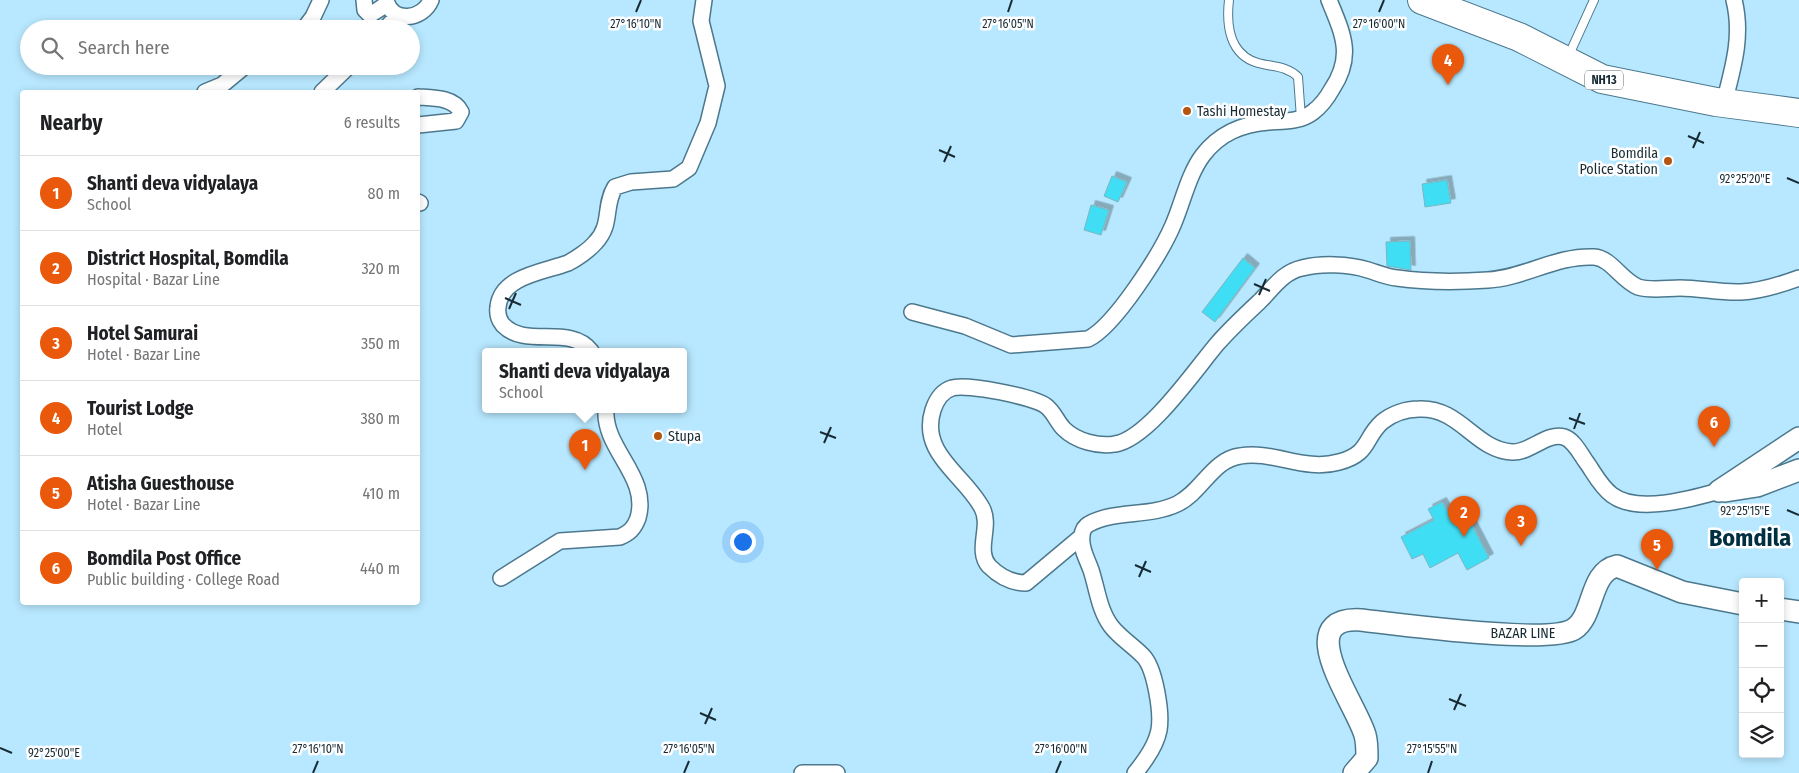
<!DOCTYPE html>
<meta charset="utf-8">
<style>
body{margin:0;font-family:"Fira Sans Condensed",sans-serif;background:#f6f6f6;color:#202124}
.controls{position:absolute;right:15px;bottom:15px;display:grid;overflow:hidden;border-radius:5px;box-shadow:0 2px 8px #0003}
.controls button{width:45px;height:45px;display:grid;place-items:center;padding:0;border:0;border-bottom:1px solid #e0e0e0;background:#fff;color:#202124;font:25px sans-serif}
.you{position:absolute;left:742px;top:541px;width:18px;height:18px;margin:-12px;border:4px solid #fff;border-radius:50%;background:#1a73e8;box-shadow:0 0 0 8px #1a73e833}
.badge{display:grid;place-items:center;width:32px;height:32px;border-radius:50%;background:#ea580c;color:#fff;font-size:16px;font-weight:700}
.pin{position:absolute;translate:-50% -41px;filter:drop-shadow(0 1px 2px #0008)}
.pin::after{content:'';position:absolute;top:26px;width:18px;height:15px;background:inherit;clip-path:polygon(0 0,100% 0,50% 100%)}
.popup{position:absolute;left:482px;top:348px;width:205px;height:65px;box-sizing:border-box;display:grid;place-content:center;border-radius:5px;background:#fff;filter:drop-shadow(0 1px 4px #0005);font-size:16px;white-space:nowrap;color:#757577}
.popup b{font-size:19px;color:#202124}
.popup::after{content:'';position:absolute;left:50%;top:100%;margin-left:-10px;border:10px solid transparent;border-top-color:#fff}
.list{margin:0;padding:0;list-style:none}
h2{display:flex;justify-content:space-between;align-items:center;height:65px;margin:0;padding:0 20px;font-size:21px}
h2 small{font-size:16px;font-weight:400;color:#757577}
.list li{display:grid;grid-template-columns:32px 1fr auto;gap:15px;align-items:center;box-sizing:border-box;height:75px;padding:0 20px;border-top:1px solid #e0e0e0}
.list b{display:block;font-size:19px;white-space:nowrap}
.list p{margin:0;font-size:16px;white-space:nowrap;color:#757577}
.list em{font-size:16px;font-style:normal;color:#757577}
.icon{flex:none;width:28px;height:28px;fill:none;stroke:currentColor;stroke-width:2;stroke-linecap:round;stroke-linejoin:round}
.map{position:relative;flex:none;width:1799px;height:773px;overflow:hidden}
.search{position:absolute;background:#fff;box-shadow:0 2px 8px #0003;left:20px;top:20px;width:400px;height:55px;display:flex;align-items:center;gap:12px;box-sizing:border-box;padding:0 18px;border-radius:28px;color:#757577;font-size:19px}
.panel{position:absolute;background:#fff;box-shadow:0 2px 8px #0003;left:20px;top:90px;width:400px;height:515px;border-radius:5px}
.map>svg:first-child{display:block}
.building{fill:#3fdef4;stroke:#7eb5be;filter:url(#shadow)}
.lines{fill:none;stroke-linecap:round;stroke-linejoin:round}
.lane-casing{stroke:#4c788d;stroke-width:10}
.street-casing{stroke:#4c788d;stroke-width:18}
.secondary-casing{stroke:#4c788d;stroke-width:24}
.highway-casing{stroke:#4c788d;stroke-width:30}
.lane{stroke:#fff;stroke-width:8}
.street{stroke:#fff;stroke-width:15}
.secondary{stroke:#fff;stroke-width:21}
.highway{stroke:#fff;stroke-width:28}
.ticks{fill:none;stroke:#182b34;stroke-width:2}
.poi-dot{fill:#b5550f;stroke:#fff;stroke-width:2}
.labels{text-anchor:middle;stroke-width:5;stroke-linejoin:round;paint-order:stroke}
.shield{fill:#fff;stroke:#5d6b71;stroke-width:1}
.shield-label{font-size:12px;font-weight:bold;fill:#182b34}
.poi-label{font-size:14px;fill:#182b34;stroke:#fff;text-anchor:start}
.street-label{font-size:14px;fill:#182b34;stroke:#fff}
.town-label{font-size:24px;font-weight:bold;fill:#002f41;stroke:#fff}
.ticks-label{font-size:12px;text-anchor:middle;fill:#182b34;stroke:#fff;stroke-width:5;stroke-linejoin:round;paint-order:stroke}
</style>
<div class="map">
<svg width="1799" height="773" viewBox="0 0 1799 773">
<defs>
<filter id="shadow"><feDropShadow dx="4.5" dy="-4.5" stdDeviation="0" flood-color="#0004"/></filter>
</defs>
<rect width="100%" height="100%" fill="#b8e8ff"/>
<path class="building" d="M1112 176 1127 182 1118 202 1104 196Z
M1447 180 1451 203 1425 207 1422 184Z
M1091 205 1109 210 1101 235 1084 230Z
M1410 241 1411 270 1387 266 1386 242Z
M1243 258 1255 268 1215 322 1202 312Z
M1442 502 1449 515 1463 508 1489 558 1467 570 1458 553 1430 568 1423 554 1412 559 1401 537 1434 520 1428 509Z"/>
<g class="lines">
<defs>
<path id="lane" d="M1229 0C1226 26 1230 55 1258 63 1273 67 1287 66 1298 77L1301 118
M1568 57 1594 0"/>
<path id="street" d="M364 0 365 10 370 15 387 4
M386 0C392 24 423 20 431 0
M304 29 313 17 321 0
M385 29 398 15
M205 92 222 85 245 66
M322 92 349 66
M418 97C432 98 454 97 461 112L456 121 418 125
M1724 103C1733 68 1743 36 1734 0
M418 202 420 203
M912 312 965 326 1011 345 1088 339C1115 326 1161 253 1173 225 1183 202 1188 175 1203 155 1220 133 1242 124 1269 122 1284 121 1300 122 1313 112 1321 106 1327 98 1332 89 1354 56 1343 34 1329 0
M591 351C570 324 526 349 503 325 498 319 497 314 498 307 501 276 544 272 568 263 576 259 589 250 595 243 613 224 603 207 615 187L631 182 673 179 689 168 708 123 717 86 701 21 704 0
M1081 537 1026 583C1012 583 999 576 989 566 975 550 992 526 982 508 965 475 919 454 933 410 936 401 942 391 952 388 966 383 1034 397 1046 406 1054 412 1057 422 1064 429 1076 441 1099 447 1115 444 1148 439 1195 370 1217 344 1231 328 1245 315 1260 301 1273 288 1283 272 1302 268 1321 263 1349 264 1368 270 1378 273 1386 277 1397 278 1425 282 1459 282 1488 280 1524 278 1557 255 1594 257 1611 258 1621 280 1638 287 1651 291 1667 288 1680 288 1700 288 1721 293 1741 292 1761 291 1780 285 1799 278
M501 578 560 541 620 537C629 533 634 529 638 518 650 476 603 449 606 409
M802 773H837
M1135 773C1145 761 1156 746 1159 730 1162 712 1155 670 1144 657 1134 646 1120 638 1111 626 1099 610 1097 588 1091 570 1087 559 1080 547 1082 536 1082 531 1085 526 1089 524 1114 510 1150 517 1177 504 1202 492 1212 460 1240 456 1273 450 1304 472 1339 462 1370 454 1364 438 1382 422 1392 414 1406 409 1419 409 1460 407 1475 450 1512 452 1530 453 1547 432 1564 437 1574 440 1581 455 1587 463 1594 473 1601 487 1612 495 1637 514 1691 499 1719 491"/>
<path id="secondary" d="M1719 491 1799 438
M1725 491 1757 486 1799 470
M1780 609 1799 612
M1354 773 1367 758C1367 751 1367 742 1365 735 1357 705 1289 616 1361 620 1396 624 1550 645 1574 629 1595 615 1589 572 1617 566L1682 592 1743 604"/>
<path id="highway" d="M1422 0 1519 37 1602 79 1716 102 1799 113"/>
</defs>
<use href="#lane" class="lane-casing"/>
<use href="#street" class="street-casing"/>
<use href="#secondary" class="secondary-casing"/>
<use href="#highway" class="highway-casing"/>
<use href="#lane" class="lane"/>
<use href="#street" class="street"/>
<use href="#secondary" class="secondary"/>
<use href="#highway" class="highway"/>
</g>
<path class="ticks" d="M636 12 641 0M1008 12 1012 0M1379 12 1384 0M1688 136 1704 143M1693 148 1700 132M939 150 955 157M944 162 951 146M1787 178 1799 183M1254 284 1270 291M1259 295 1266 279M505 298 521 305M509 309 516 293M1569 418 1585 424M1574 429 1580 413M820 432 836 438M824 443 831 427M1787 510 1799 515M1135 565 1151 572M1139 577 1146 561M1449 699 1466 706M1454 710 1461 694M700 713 716 720M705 724 712 708M0 748 12 753M313 773 318 761M684 773 689 761M1056 773 1061 761M1428 773 1432 761"/>
<g class="poi-dot">
<circle cx="1187" cy="111" r="5"/>
<circle cx="1668" cy="161" r="5"/>
<circle cx="658" cy="436" r="5"/>
</g>
<g class="labels">
<rect class="shield" x="1585" y="70.5" width="38" height="19" rx="4"/>
<g class="shield-label">
<text x="1604" y="84">NH13</text>
</g>
<g class="poi-label">
<text x="1197" y="116">Tashi Homestay</text>
<text x="1658" y="158" text-anchor="end">Bomdila<tspan x="1658" dy="16">Police Station</tspan></text>
<text x="668" y="441">Stupa</text>
</g>
<g class="street-label">
<text x="1523" y="638">BAZAR LINE</text>
</g>
<g class="town-label">
<text x="1750" y="546">Bomdila</text>
</g>
</g>
<g class="ticks-label">
<text x="636" y="28">27°16'10"N</text>
<text x="1008" y="28">27°16'05"N</text>
<text x="1379" y="28">27°16'00"N</text>
<text x="1745" y="183">92°25'20"E</text>
<text x="1745" y="515">92°25'15"E</text>
<text x="318" y="753">27°16'10"N</text>
<text x="689" y="753">27°16'05"N</text>
<text x="1061" y="753">27°16'00"N</text>
<text x="1432" y="753">27°15'55"N</text>
<text x="54" y="757">92°25'00"E</text>
</g>
</svg>
<div class="controls">
<button>+</button>
<button>−</button>
<button><svg class="icon" aria-label="locate" viewBox="0 0 24 24"><circle cx="12" cy="12" r="6"/><path d="M12 2v4M12 18v4M2 12h4M18 12h4"/></svg></button>
<button><svg class="icon" aria-label="layers" viewBox="0 0 24 24"><path d="M12 4l9 5-9 5-9-5zM3 14l9 5 9-5"/></svg></button>
</div>
<div class="you"></div>
<div class="pin badge" style="left:585px;top:470px">1</div>
<div class="popup"><b>Shanti deva vidyalaya</b>School</div>
<div class="pin badge" style="left:1464px;top:537px">2</div>
<div class="pin badge" style="left:1521px;top:546px">3</div>
<div class="pin badge" style="left:1448px;top:85px">4</div>
<div class="pin badge" style="left:1657px;top:570px">5</div>
<div class="pin badge" style="left:1714px;top:447px">6</div>
<div class="search"><svg class="icon" aria-label="search" viewBox="0 0 24 24"><circle cx="10" cy="10" r="6"/><path d="M15 15l6 6"/></svg>Search here</div>
<section class="panel">
<h2>Nearby<small>6 results</small></h2>
<ul class="list">
<li><span class="badge">1</span><div><b>Shanti deva vidyalaya</b><p>School</p></div><em>80 m</em></li>
<li><span class="badge">2</span><div><b>District Hospital, Bomdila</b><p>Hospital · Bazar Line</p></div><em>320 m</em></li>
<li><span class="badge">3</span><div><b>Hotel Samurai</b><p>Hotel · Bazar Line</p></div><em>350 m</em></li>
<li><span class="badge">4</span><div><b>Tourist Lodge</b><p>Hotel</p></div><em>380 m</em></li>
<li><span class="badge">5</span><div><b>Atisha Guesthouse</b><p>Hotel · Bazar Line</p></div><em>410 m</em></li>
<li><span class="badge">6</span><div><b>Bomdila Post Office</b><p>Public building · College Road</p></div><em>440 m</em></li>
</ul>
</section>
</div>
